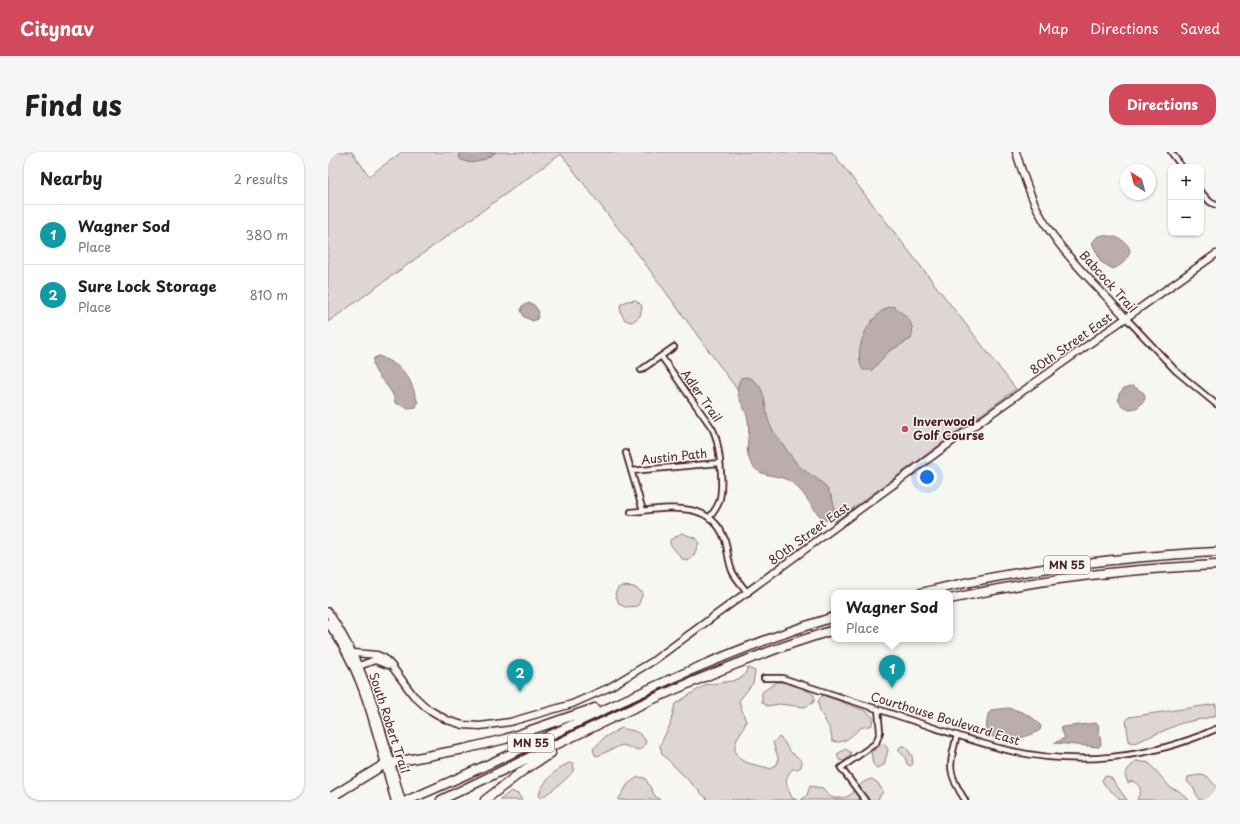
<!DOCTYPE html>
<meta charset="utf-8">
<style>
body{margin:0;font-family:"Playpen Sans",sans-serif;background:#f6f6f6;color:#202124}
.controls{position:absolute;right:12px;top:12px;display:grid;overflow:hidden;border-radius:8px;box-shadow:0 1px 3px #0004}
.controls button{width:36px;height:36px;display:grid;place-items:center;padding:0;border:0;border-bottom:1px solid #e0e0e0;background:#fff;color:#202124;font:20px sans-serif}
.compass{position:absolute;left:792px;top:12px;width:36px;height:36px;border-radius:50%;background:#fff;box-shadow:0 1px 3px #0004;rotate:324deg}
.you{position:absolute;left:599px;top:325px;width:14px;height:14px;margin:-10px;border:3px solid #fff;border-radius:50%;background:#1a73e8;box-shadow:0 0 0 6px #1a73e833}
.badge{display:grid;place-items:center;width:26px;height:26px;border-radius:50%;background:#d1495b;color:#fff;font-size:13px;font-weight:700}
.pin{position:absolute;translate:-50% -33px;filter:drop-shadow(0 1px 2px #0008)}
.pin::after{content:'';position:absolute;top:21px;width:14px;height:12px;background:inherit;clip-path:polygon(0 0,100% 0,50% 100%)}
.popup{position:absolute;left:503px;top:438px;width:122px;height:52px;box-sizing:border-box;display:grid;place-content:center;border-radius:8px;background:#fff;filter:drop-shadow(0 1px 3px #0005);font-size:13px;white-space:nowrap;color:#757577}
.popup b{font-size:15px;color:#202124}
.popup::after{content:'';position:absolute;left:50%;top:100%;margin-left:-8px;border:8px solid transparent;border-top-color:#fff}
.list{margin:0;padding:0;list-style:none}
h2{display:flex;justify-content:space-between;align-items:center;height:52px;margin:0;padding:0 16px;font-size:17px}
h2 small{font-size:13px;font-weight:400;color:#757577}
.list li{display:grid;grid-template-columns:26px 1fr auto;gap:12px;align-items:center;box-sizing:border-box;height:60px;padding:0 16px;border-top:1px solid #e0e0e0}
.list b{display:block;font-size:15px;white-space:nowrap}
.list p{margin:0;font-size:13px;white-space:nowrap;color:#757577}
.list em{font-size:13px;font-style:normal;color:#757577}
.map{position:relative;flex:none;width:888px;height:648px;overflow:hidden;border-radius:16px}
header{display:flex;align-items:center;gap:24px;box-sizing:border-box;height:56px;padding:0 20px;background:#d1495b;color:#fff}
header strong{font-size:19px}
nav{display:flex;gap:22px;margin-inline-start:auto;font-size:14px}
.intro{display:flex;align-items:center;justify-content:space-between;box-sizing:border-box;height:96px;padding:0 24px}
h1{margin:0;font-size:28px}
.button{padding:10px 18px;border-radius:16px;background:#d1495b;color:#fff;font-size:14px;font-weight:700}
main{display:flex;gap:24px;padding:0 24px}
aside{flex:1;background:#fff;border-radius:16px;box-shadow:0 1px 3px #0004}
.map>svg:first-child{display:block}
.green{fill:#ddd6d5;stroke:#947a80}
.water{fill:#bbadae;stroke:#8e747a}
.lines{fill:none;stroke-linecap:round;stroke-linejoin:round}
.street-casing{stroke:#4a1f2b;stroke-width:8}
.secondary-casing{stroke:#4a1f2b;stroke-width:9}
.primary-casing{stroke:#4a1f2b;stroke-width:10}
.highway-casing{stroke:#4a1f2b;stroke-width:11}
.street{stroke:#f6f6f2;stroke-width:4.5}
.secondary{stroke:#f6f6f2;stroke-width:6}
.primary{stroke:#f6f6f2;stroke-width:7}
.highway{stroke:#f6f6f2;stroke-width:8}
.poi-dot{fill:#d1495b;stroke:#f6f6f2;stroke-width:1.5}
.labels{text-anchor:middle;stroke-width:3;stroke-linejoin:round;paint-order:stroke}
.shield{fill:#f6f6f2;stroke:#7e6067;stroke-width:1}
.shield-label{font-size:11px;font-weight:bold;fill:#4a1f2b}
.street-label{font-size:12px;fill:#4a1f2b;stroke:#f6f6f2}
.poi-label{font-size:12px;font-weight:bold;fill:#4a1f2b;stroke:#f6f6f2;text-anchor:start}
</style>
<header>
<strong>Citynav</strong>
<nav><a>Map</a><a>Directions</a><a>Saved</a></nav>
</header>
<div class="intro"><h1>Find us</h1><a class="button">Directions</a></div>
<main>
<aside>
<h2>Nearby<small>2 results</small></h2>
<ul class="list">
<li><span class="badge" style="background:#0f9aa8">1</span><div><b>Wagner Sod</b><p>Place</p></div><em>380 m</em></li>
<li><span class="badge" style="background:#0f9aa8">2</span><div><b>Sure Lock Storage</b><p>Place</p></div><em>810 m</em></li>
</ul>
</aside>
<div class="map">
<svg width="888" height="648" viewBox="0 0 888 648">
<rect width="100%" height="100%" fill="#f6f6f2"/>
<filter id="ink" filterUnits="userSpaceOnUse"><feTurbulence type="fractalNoise" baseFrequency=".025" numOctaves="2"/><feDisplacementMap in="SourceGraphic" scale="8" xChannelSelector="R" yChannelSelector="G"/><feConvolveMatrix kernelMatrix="1 2 1 2 8 2 1 2 1" color-interpolation-filters="sRGB"/></filter>
<g filter="url(#ink)">
<path class="green" d="M0 0H24L41 24 74 0H504L688 237 506 370 310 102 233 2 0 170Z
M308 148 314 154 312 164 304 170 297 168 293 161 292 153 299 149Z
M354 381 367 386 371 391 365 405 360 409 354 407 342 392V388Z
M294 434 306 435 315 441 310 454 297 455 291 452 287 442 290 436Z
M420 516 427 519 425 531 411 549 418 570C416 576 412 581 409 587 399 613 427 611 443 617L450 611V605L445 591 451 585C458 589 458 597 464 601 468 604 471 606 474 610L473 615 469 617H465C454 626 459 634 464 646L469 648H380L334 602 332 593 342 573 347 552 377 533 404 529 415 525Z
M449 530C460 530 477 536 486 543V550L477 555 451 552 439 554 434 550V540Z
M495 543 538 559 545 565 544 573C540 575 534 574 531 577 523 584 516 593 504 589 504 572 491 566 490 549Z
M888 552V563L879 566 854 571 809 590 804 591 801 589 798 569 801 565Z
M293 576C303 579 313 578 318 590L315 596 311 598 294 593 269 604 267 603 265 597 277 585Z
M554 592H557L560 598 556 613 549 616 545 612 543 601Z
M573 594H577L584 604 585 612 582 614 579 612 577 605 570 598Z
M518 597 523 601 519 607 515 609 511 608 509 602Z
M808 609 821 611 843 636 851 639 861 648H809L813 639C811 633 809 631 803 629L800 631 797 623 800 617Z
M245 611 246 617C243 625 220 642 212 646L211 645C211 633 233 610 245 611Z
M871 623 879 624 888 634V648H871L866 637 859 629 860 625Z
M780 624 784 627 799 648H792C787 640 777 637 774 628L776 625Z
M310 625 317 626 327 644 332 648H290L300 632Z
M544 627 550 631 555 640 549 648H473L479 643 482 634 495 636C498 642 500 644 506 646 530 648 526 630 544 627Z
M183 639 190 642 194 648H172Z"/>
<path class="water" d="M131 0H168C158 8 144 15 132 7Z
M770 84C783 83 797 85 802 98 800 108 794 113 785 117L773 110 764 91Z
M202 151 206 153 211 160 209 167 205 169 196 165 193 158 194 154Z
M565 154C577 163 589 171 583 187L560 200 544 218H535C523 198 543 158 565 154Z
M51 204C79 217 81 223 90 251L88 255 81 256 67 251C66 233 40 222 46 206Z
M419 225C442 233 434 258 443 275 450 286 458 297 466 308 473 319 485 322 494 331 503 339 512 359 501 368 498 368 497 369 495 367 484 357 478 342 466 332 452 320 432 328 423 311 415 298 423 283 420 269 418 253 403 243 413 226Z
M805 234 816 241 817 247C805 269 779 250 796 236Z
M680 556C693 559 704 563 713 574L712 578C699 587 677 589 662 584L658 578 660 562 664 558Z
M768 571 770 572 773 592 771 595 726 591 737 586 733 577 734 575Z"/>
<g class="lines">
<defs>
<path id="street" d="M843 0 854 15
M873 40 882 50 888 53
M798 166 848 219 888 252
M333 204 384 276C392 290 396 335 391 350 389 356 385 361 381 366
M313 218 346 195
M298 301 315 359
M303 319 391 311
M303 360C336 357 383 346 397 388 400 399 400 411 405 421 409 428 415 435 420 441
M436 526H454C499 541 545 556 592 571 619 580 647 590 675 597 746 615 822 607 888 577
M629 583C621 614 619 621 637 648
M537 648 513 616 548 591 552 580 550 557"/>
<path id="secondary" d="M688 0C696 26 705 53 720 76 741 109 772 137 798 166
M26 501 49 503 56 506 63 513 85 543 100 557 119 568 135 573 152 574 182 570 244 552 280 536 325 509 633 283 888 102
M26 512 31 514 47 508 60 513"/>
<path id="primary" d="M0 460C42 522 53 578 73 648
M0 471C38 522 50 588 67 648"/>
<path id="highway" d="M593 441C690 417 788 405 888 400
M622 447C709 427 799 417 888 413
M0 647 57 612 136 597 177 587 267 556
M80 648C223 588 357 510 506 465
M113 648C242 587 369 519 506 478
M157 648 196 618 223 601"/>
</defs>
<use href="#street" class="street-casing"/>
<use href="#secondary" class="secondary-casing"/>
<use href="#primary" class="primary-casing"/>
<use href="#highway" class="highway-casing"/>
<use href="#street" class="street"/>
<use href="#secondary" class="secondary"/>
<use href="#primary" class="primary"/>
<use href="#highway" class="highway"/>
</g>
</g>
<circle class="poi-dot" cx="577" cy="277" r="4"/>
<g class="labels">
<g class="shield">
<rect x="716" y="404" width="46" height="18" rx="3"/>
<rect x="180" y="582" width="46" height="18" rx="3"/>
</g>
<g class="shield-label">
<text x="739" y="417">MN 55</text>
<text x="203" y="595">MN 55</text>
</g>
<g class="street-label">
<text transform="translate(780 130) rotate(48)" y="4">Babcock Trail</text>
<text transform="translate(743 192) rotate(-35)" y="4">80th Street East</text>
<text transform="translate(373 244) rotate(55)" y="4">Adler Trail</text>
<text transform="translate(346 305) rotate(-6)" y="4">Austin Path</text>
<text transform="translate(481 382) rotate(-36)" y="4">80th Street East</text>
<text transform="translate(617 567) rotate(17)" y="4">Courthouse Boulevard East</text>
<text transform="translate(61 571) rotate(72)" y="4">South Robert Trail</text>
</g>
<g class="poi-label">
<text x="585" y="274">Inverwood<tspan x="585" dy="14">Golf Course</tspan></text>
</g>
</g>
</svg>
<div class="controls">
<button>+</button>
<button>−</button>
</div>
<svg class="compass" viewBox="-18 -18 36 36"><path d="M0-13l5 13h-10z" fill="#e53935"/><path d="M0 13l5-13h-10z" fill="#757577"/></svg>
<div class="you"></div>
<div class="pin badge" style="left:564px;top:536px;background:#0f9aa8">1</div>
<div class="popup"><b>Wagner Sod</b>Place</div>
<div class="pin badge" style="left:192px;top:540px;background:#0f9aa8">2</div>
</div>
</main>
